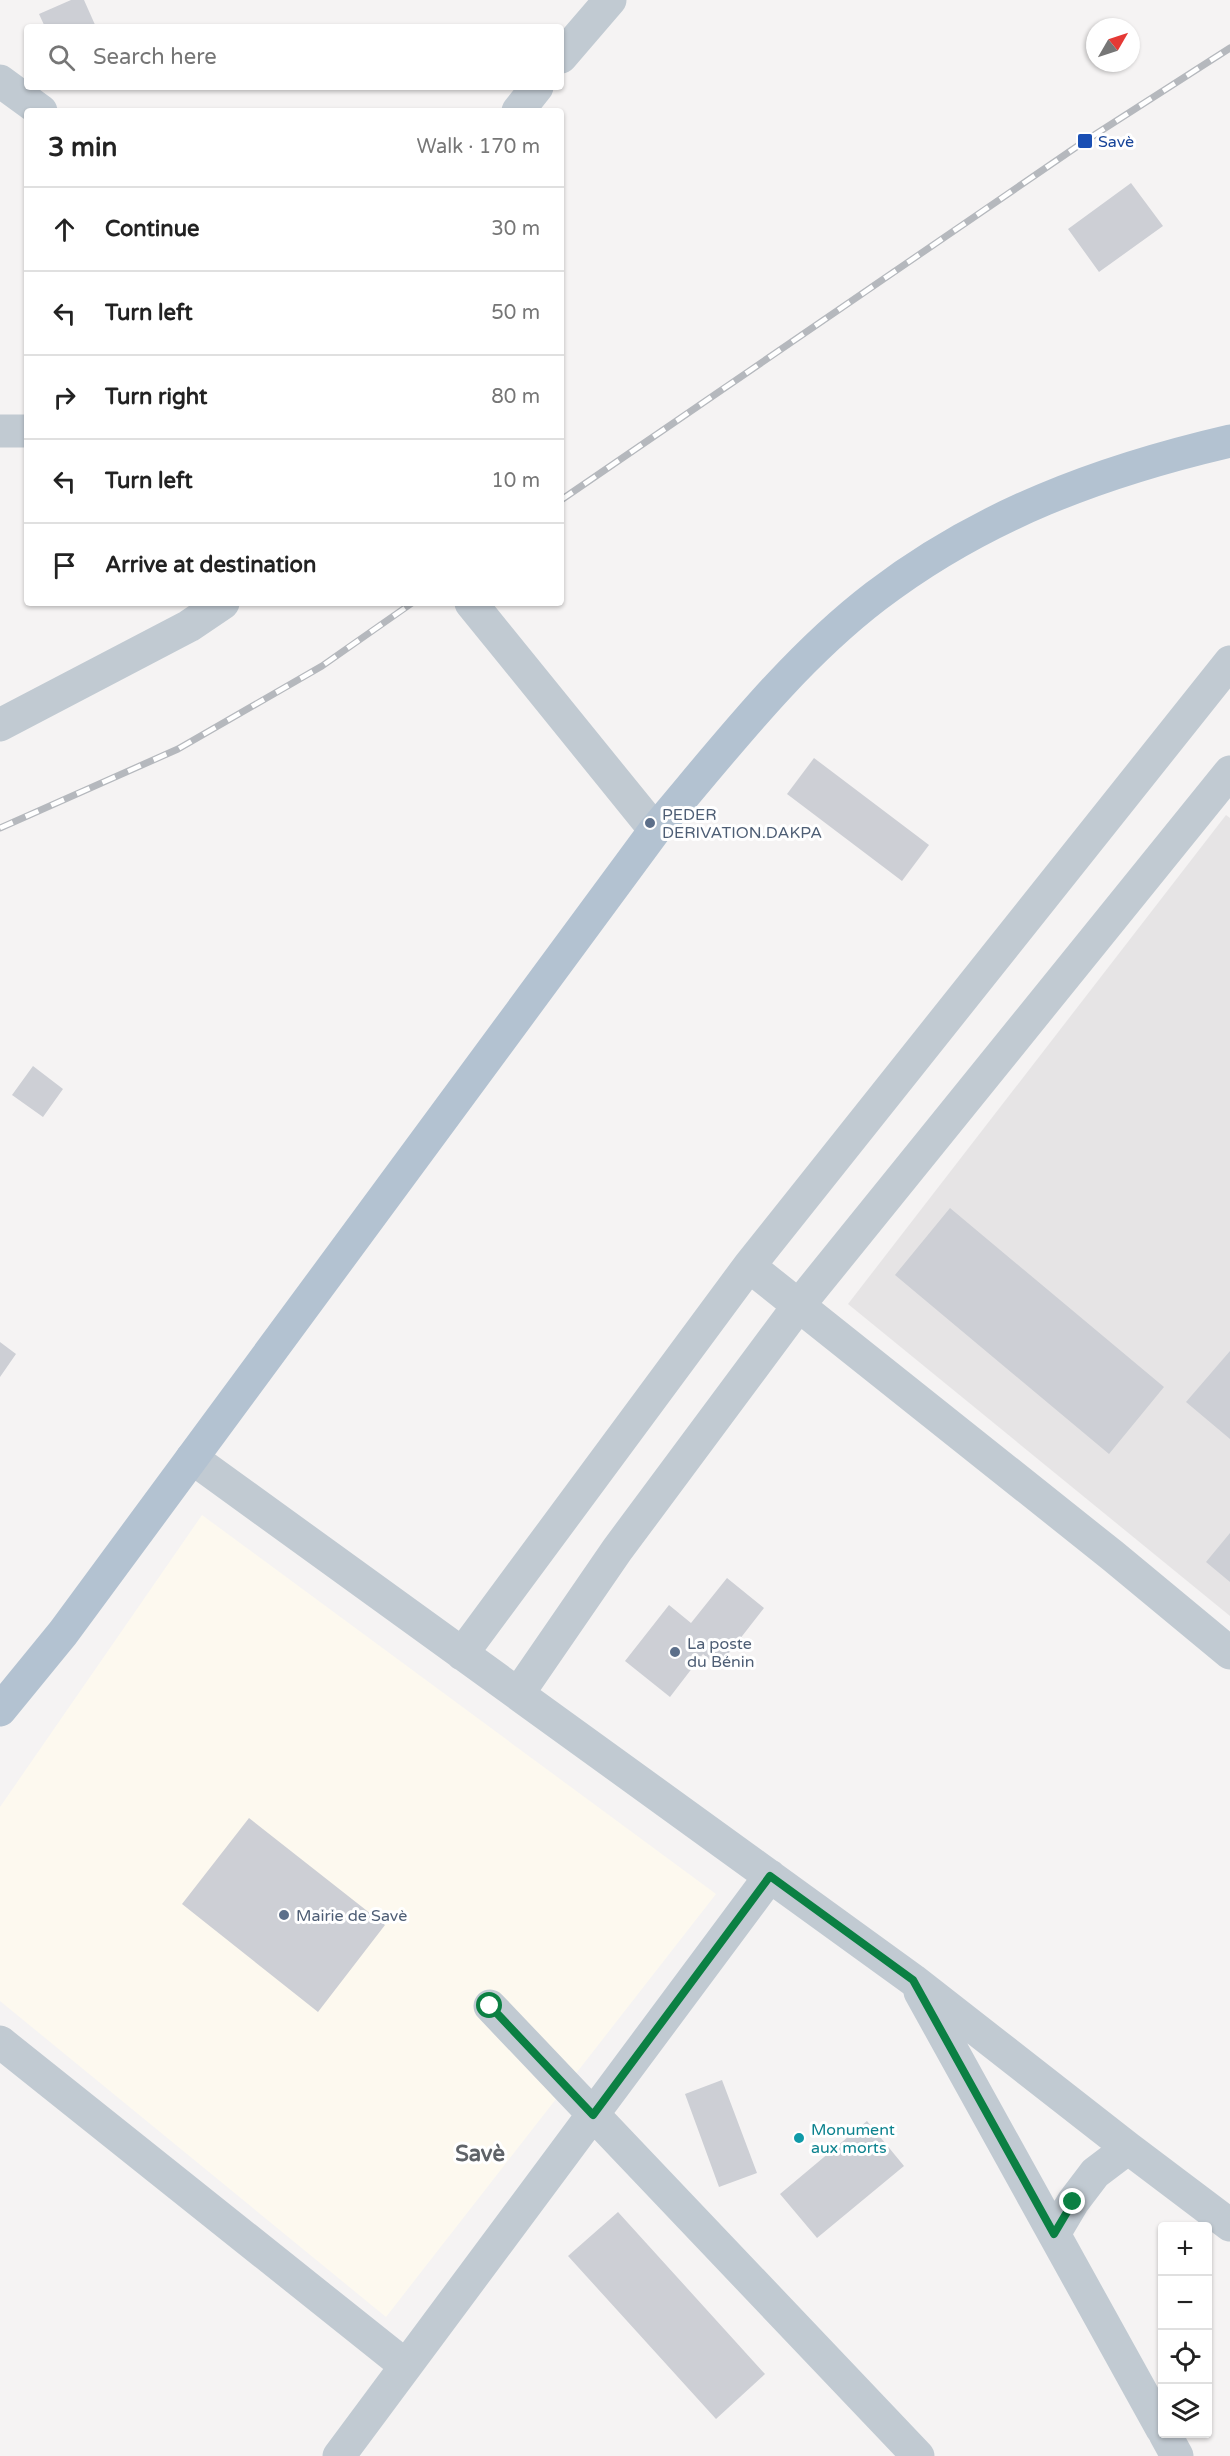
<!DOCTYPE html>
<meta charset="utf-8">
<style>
body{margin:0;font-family:"Varela Round",sans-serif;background:#f6f6f6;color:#222}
.controls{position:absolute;right:18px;bottom:18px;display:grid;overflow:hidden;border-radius:6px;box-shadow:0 2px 4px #0004}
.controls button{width:54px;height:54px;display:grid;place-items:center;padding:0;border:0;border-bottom:2px solid #e0e0e0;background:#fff;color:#222;font:30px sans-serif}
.compass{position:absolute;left:1086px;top:18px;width:54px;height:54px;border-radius:50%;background:#fff;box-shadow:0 2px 4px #0004;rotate:51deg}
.stop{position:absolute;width:18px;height:18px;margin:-14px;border:4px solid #0b8043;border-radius:50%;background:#fff}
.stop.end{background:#0b8043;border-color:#fff;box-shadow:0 2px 6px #0008}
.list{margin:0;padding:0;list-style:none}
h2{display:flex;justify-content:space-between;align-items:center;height:78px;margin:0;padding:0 24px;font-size:26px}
h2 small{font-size:20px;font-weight:400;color:#767676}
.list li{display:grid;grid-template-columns:39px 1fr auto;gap:18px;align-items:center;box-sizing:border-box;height:84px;padding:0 24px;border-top:2px solid #e0e0e0}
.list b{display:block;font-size:22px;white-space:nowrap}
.list em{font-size:20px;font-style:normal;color:#767676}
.icon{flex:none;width:33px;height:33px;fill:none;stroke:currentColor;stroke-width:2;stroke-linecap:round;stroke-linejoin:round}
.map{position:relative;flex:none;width:1230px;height:2456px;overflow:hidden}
.search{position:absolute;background:#fff;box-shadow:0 2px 4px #0004;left:24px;top:24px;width:540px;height:66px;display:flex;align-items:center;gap:15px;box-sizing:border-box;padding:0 21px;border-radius:6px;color:#767676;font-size:22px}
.panel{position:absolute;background:#fff;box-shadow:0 2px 4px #0004;left:24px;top:108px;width:540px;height:498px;border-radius:6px}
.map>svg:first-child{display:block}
.commercial{fill:#fdf9ef}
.education{fill:#e6e4e5}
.building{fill:#cdcfd5}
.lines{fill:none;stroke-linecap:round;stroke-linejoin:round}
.minor{stroke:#c1cad2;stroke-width:33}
.major{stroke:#b3c2d1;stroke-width:33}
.rail-casing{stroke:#b5b8bd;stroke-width:7}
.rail{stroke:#fff;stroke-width:4.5;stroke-dasharray:14;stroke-linecap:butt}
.route{stroke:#0b8043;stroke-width:8}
.transit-dot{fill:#1a4fb4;stroke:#fff;stroke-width:2}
.service-dot{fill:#5c6f8a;stroke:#fff;stroke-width:2}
.culture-dot{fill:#0f9aa8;stroke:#fff;stroke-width:2}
.labels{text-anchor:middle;stroke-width:6;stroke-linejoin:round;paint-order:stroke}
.transit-label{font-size:16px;fill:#164399;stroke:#fff;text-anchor:start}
.service-label{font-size:16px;fill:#4e5e75;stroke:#fff;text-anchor:start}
.culture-label{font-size:16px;fill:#0d838f;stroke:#fff;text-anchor:start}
.district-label{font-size:22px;font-weight:bold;fill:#5f6368;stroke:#fff}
</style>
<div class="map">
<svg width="1230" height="2456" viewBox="0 0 1230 2456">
<rect width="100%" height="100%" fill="#f5f3f3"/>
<path class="commercial" d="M202 1515 716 1894 386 2317 0 2001V1807Z"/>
<path class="education" d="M1226 815 1230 818V1616L848 1304Z"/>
<path class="building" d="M71 0H84L96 27H45L39 14Z
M1131 183 1163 226 1099 272 1068 229Z
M814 758 929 845 902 881 787 794Z
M33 1066 63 1089 43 1117 12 1095Z
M950 1208 1164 1387 1109 1454 895 1275Z
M0 1342 16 1354 0 1377Z
M1230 1351V1439L1186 1402Z
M1230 1533V1582L1206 1562Z
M727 1578 764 1608 718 1667 703 1654 670 1697 625 1661 669 1605 691 1623Z
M249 1818 385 1925 318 2012 182 1904Z
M722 2080 757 2173 719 2187 685 2094Z
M867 2121 904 2166 817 2238 780 2194Z
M618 2212 765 2374 716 2419 568 2256Z"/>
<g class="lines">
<path class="minor" d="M561 57 610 0
M0 81 41 111
M518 111 537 87
M0 431H27
M471 603 655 830
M0 725 189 626 223 603
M749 1266 1113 1556 1230 1653
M192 1458 913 1980 1128 2148 1230 2225
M462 1654 749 1266 1230 662
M518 1694 617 1550 799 1305 1230 772
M920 1992 1162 2429
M490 2006 918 2456
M0 2042 406 2366
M1054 2234 1073 2202 1095 2173 1128 2148
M1165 2434 1177 2456
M339 2456 770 1876"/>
<path class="major" d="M0 1710 63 1633 655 830C724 749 791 661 876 596 982 515 1101 471 1230 441"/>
<defs>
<path id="rail" d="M561 500 1085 141 1230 48
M0 828 178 749 322 666 412 603"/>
</defs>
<use href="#rail" class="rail-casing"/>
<use href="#rail" class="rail"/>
</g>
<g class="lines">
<path class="route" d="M490 2006 593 2115 770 1876 913 1980 1054 2234 1073 2202"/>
</g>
<rect class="transit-dot" x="1077" y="133" width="16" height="16" rx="3"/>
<g class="service-dot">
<circle cx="650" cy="823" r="6"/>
<circle cx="675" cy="1652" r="6"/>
<circle cx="284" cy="1915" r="6"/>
</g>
<circle class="culture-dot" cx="799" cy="2138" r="6"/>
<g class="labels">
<g class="transit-label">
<text x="1098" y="147">Savè</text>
</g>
<g class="service-label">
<text x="662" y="820">PEDER<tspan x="662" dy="18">DERIVATION.DAKPA</tspan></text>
<text x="687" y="1649">La poste<tspan x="687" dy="18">du Bénin</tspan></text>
<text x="296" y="1921">Mairie de Savè</text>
</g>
<g class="culture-label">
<text x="811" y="2135">Monument<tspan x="811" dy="18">aux morts</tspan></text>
</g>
<g class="district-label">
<text x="480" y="2161">Savè</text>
</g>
</g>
</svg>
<div class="controls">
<button>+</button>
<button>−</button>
<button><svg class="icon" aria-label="locate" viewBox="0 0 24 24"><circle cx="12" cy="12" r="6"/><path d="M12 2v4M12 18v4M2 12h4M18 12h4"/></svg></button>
<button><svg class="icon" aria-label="layers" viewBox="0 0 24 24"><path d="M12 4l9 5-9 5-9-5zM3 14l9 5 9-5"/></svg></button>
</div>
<svg class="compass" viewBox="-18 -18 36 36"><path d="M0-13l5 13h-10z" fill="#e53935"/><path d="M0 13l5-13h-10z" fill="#767676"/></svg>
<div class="stop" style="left:490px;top:2006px"></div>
<div class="stop end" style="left:1073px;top:2202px"></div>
<div class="search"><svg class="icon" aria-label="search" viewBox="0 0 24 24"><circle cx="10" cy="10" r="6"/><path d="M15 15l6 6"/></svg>Search here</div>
<section class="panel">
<h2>3 min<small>Walk · 170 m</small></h2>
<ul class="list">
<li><svg class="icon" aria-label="ahead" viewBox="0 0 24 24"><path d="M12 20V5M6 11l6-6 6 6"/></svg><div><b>Continue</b></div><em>30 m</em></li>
<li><svg class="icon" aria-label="left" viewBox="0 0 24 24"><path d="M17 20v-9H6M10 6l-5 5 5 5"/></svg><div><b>Turn left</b></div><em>50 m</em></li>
<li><svg class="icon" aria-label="right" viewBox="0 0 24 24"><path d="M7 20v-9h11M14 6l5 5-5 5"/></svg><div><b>Turn right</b></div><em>80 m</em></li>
<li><svg class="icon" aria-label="left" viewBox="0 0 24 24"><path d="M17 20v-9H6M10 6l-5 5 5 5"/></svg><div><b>Turn left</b></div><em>10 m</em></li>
<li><svg class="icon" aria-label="arrive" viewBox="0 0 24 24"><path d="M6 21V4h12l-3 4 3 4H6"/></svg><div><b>Arrive at destination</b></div></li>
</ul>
</section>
</div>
